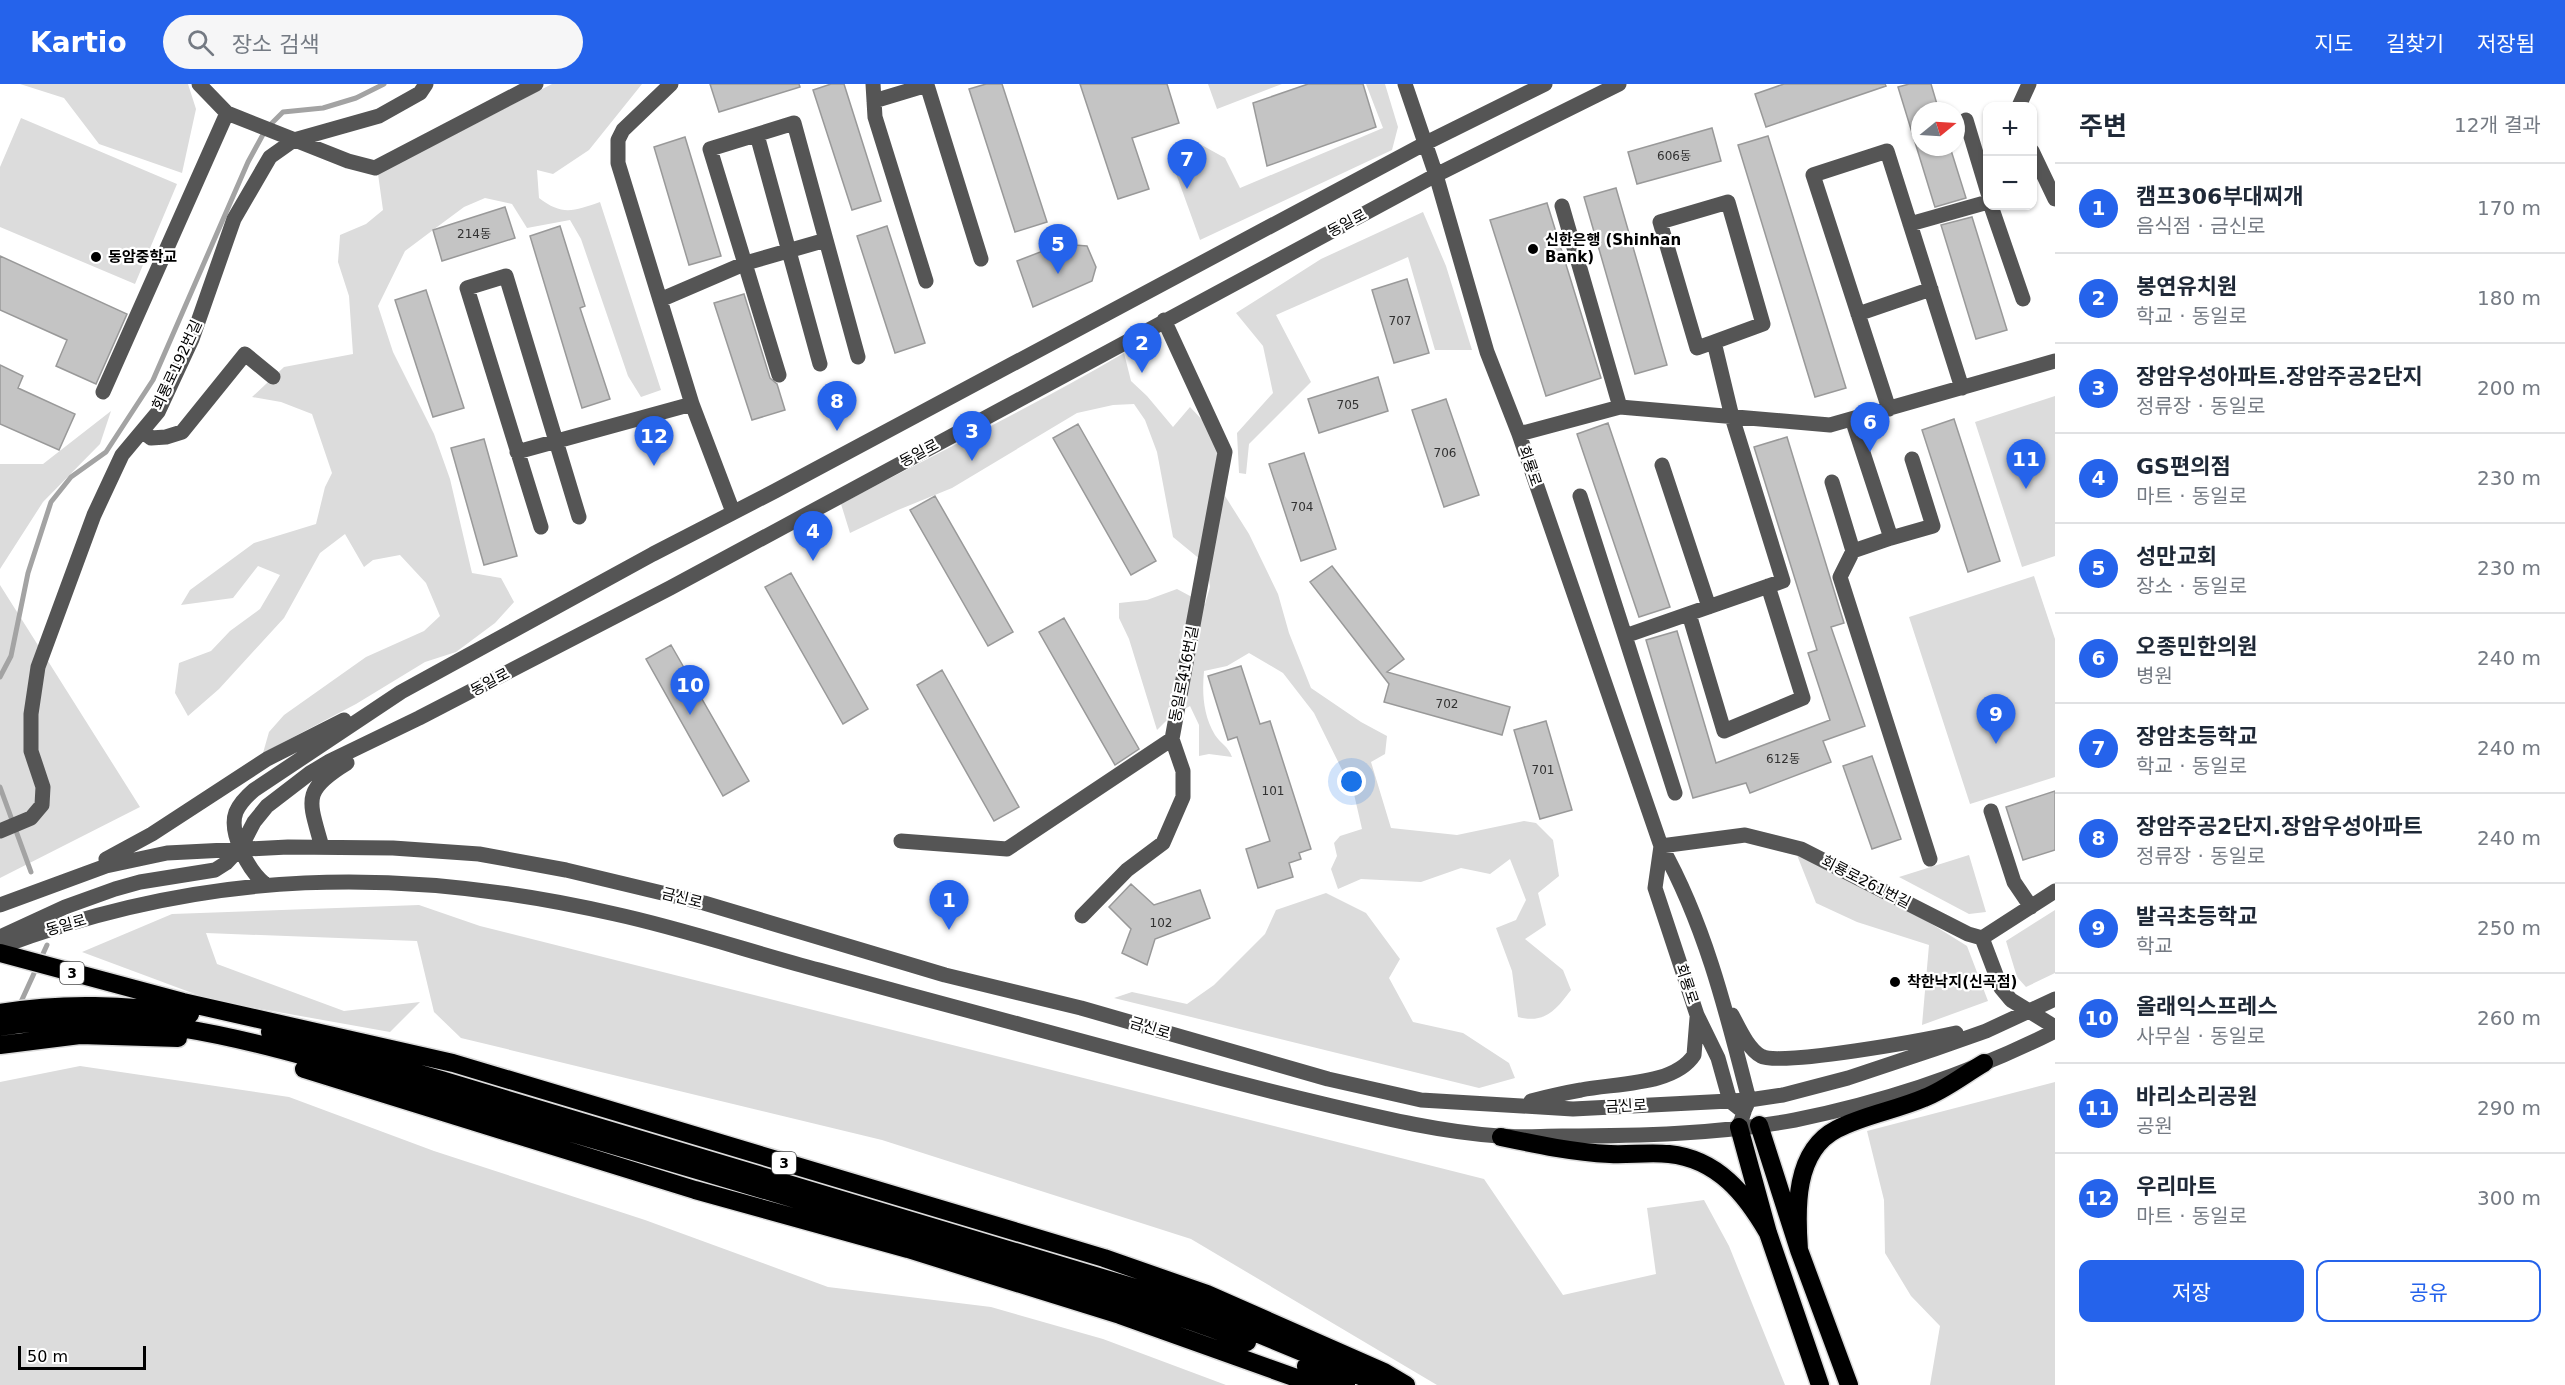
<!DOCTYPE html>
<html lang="ko">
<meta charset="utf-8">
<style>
body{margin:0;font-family:"DejaVu Sans","Noto Sans KR",sans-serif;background:#f6f6f7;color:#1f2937}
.controls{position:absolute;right:18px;top:18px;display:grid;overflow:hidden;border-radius:12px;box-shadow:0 2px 4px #0004}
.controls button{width:54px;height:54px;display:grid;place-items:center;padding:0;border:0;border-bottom:2px solid #e0e1e3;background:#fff;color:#1f2937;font:30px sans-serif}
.compass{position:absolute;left:1911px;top:18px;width:54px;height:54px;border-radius:50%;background:#fff;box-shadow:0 2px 4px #0004;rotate:72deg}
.scale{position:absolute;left:18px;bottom:15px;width:128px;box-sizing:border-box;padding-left:6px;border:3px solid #000;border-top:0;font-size:16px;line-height:21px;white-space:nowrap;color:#000;-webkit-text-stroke:4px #fff;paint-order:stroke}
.you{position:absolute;left:1352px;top:698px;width:21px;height:21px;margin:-15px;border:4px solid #fff;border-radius:50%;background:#1a73e8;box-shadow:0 0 0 9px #1a73e833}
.badge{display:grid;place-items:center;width:39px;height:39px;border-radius:50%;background:#2563eb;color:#fff;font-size:20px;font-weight:700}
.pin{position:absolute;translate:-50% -50px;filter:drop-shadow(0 2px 3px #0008)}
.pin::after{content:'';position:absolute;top:32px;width:21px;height:18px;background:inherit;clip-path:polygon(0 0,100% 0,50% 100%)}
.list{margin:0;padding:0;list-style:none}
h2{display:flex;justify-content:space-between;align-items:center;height:78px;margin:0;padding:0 24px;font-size:26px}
h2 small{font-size:20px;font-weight:400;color:#747a83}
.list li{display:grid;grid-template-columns:39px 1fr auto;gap:18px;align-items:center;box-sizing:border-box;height:90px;padding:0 24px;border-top:2px solid #e0e1e3}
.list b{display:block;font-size:22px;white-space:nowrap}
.list p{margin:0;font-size:20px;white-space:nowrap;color:#747a83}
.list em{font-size:20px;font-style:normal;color:#747a83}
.actions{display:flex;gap:12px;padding:18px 24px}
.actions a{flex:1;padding:14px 0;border:2px solid #2563eb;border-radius:12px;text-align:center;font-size:21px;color:#2563eb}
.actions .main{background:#2563eb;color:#fff}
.icon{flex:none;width:33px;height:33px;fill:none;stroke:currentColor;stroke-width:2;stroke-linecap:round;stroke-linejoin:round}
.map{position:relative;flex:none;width:2055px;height:1301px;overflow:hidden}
header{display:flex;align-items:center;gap:36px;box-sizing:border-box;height:84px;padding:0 30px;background:#2563eb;color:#fff}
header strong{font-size:28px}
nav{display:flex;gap:33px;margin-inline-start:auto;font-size:21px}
.search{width:420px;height:54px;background:#f6f6f7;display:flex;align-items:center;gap:15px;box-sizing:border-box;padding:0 21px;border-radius:33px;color:#747a83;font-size:22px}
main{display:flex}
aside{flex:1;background:#fff}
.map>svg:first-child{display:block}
.green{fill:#dcdcdc}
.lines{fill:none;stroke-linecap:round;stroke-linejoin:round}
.stream{stroke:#a3a3a3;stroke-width:5}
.building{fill:#c4c4c4;stroke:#999;stroke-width:1.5}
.highway-casing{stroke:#dbdbdb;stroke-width:21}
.minor{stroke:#555;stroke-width:15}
.highway{stroke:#000;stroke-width:18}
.poi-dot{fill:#000;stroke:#fff;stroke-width:2}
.labels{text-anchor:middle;stroke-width:4.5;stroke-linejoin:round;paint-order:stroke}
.number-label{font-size:12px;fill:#313131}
.shield{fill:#fff;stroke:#4c4c4c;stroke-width:1.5}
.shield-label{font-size:14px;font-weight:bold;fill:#000}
.street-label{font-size:15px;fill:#000;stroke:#fff}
.poi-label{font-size:15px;font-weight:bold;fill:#000;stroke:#fff;text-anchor:start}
</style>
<header>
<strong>Kartio</strong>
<div class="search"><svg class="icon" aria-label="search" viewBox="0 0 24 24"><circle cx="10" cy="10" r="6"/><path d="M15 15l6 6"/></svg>장소 검색</div>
<nav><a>지도</a><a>길찾기</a><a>저장됨</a></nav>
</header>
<main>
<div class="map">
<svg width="2055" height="1301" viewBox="0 0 2055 1301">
<rect width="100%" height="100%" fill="#fff"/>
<path class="green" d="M20 0H188L196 25 182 89 99 60 64 14Z
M552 0H642L589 66 553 90 537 86 539 114C562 132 574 127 600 118L661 306 641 313 628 292 581 155 570 136 527 144 512 120 485 114 464 123 433 146 405 167 378 222 393 268 434 350 450 395 472 489 501 494 514 518 495 539 456 568 425 578 356 620 263 669 269 648 284 631 366 573 424 547 440 532 426 499 400 471 373 476 364 483 345 450 320 469 284 534 219 605 188 632 175 609 179 579 211 567 230 547 260 525 280 491 258 482 233 514 181 521 190 506 254 459 316 440 325 403 332 389 312 330 281 318 252 313 284 283 353 270 349 212 338 178 340 151 366 140 383 126 378 90Z
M1208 0H1282L1217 25Z
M1366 0H1385L1398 43 1392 66 1200 156 1170 73 1198 59 1225 74 1240 104 1383 44Z
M21 34 177 100 135 200 0 143V83Z
M1423 128 1446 182 1472 266H1435L1408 173 1276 231 1311 298 1249 360 1246 390 1239 389 1237 349 1273 309 1263 262 1236 229 1321 175Z
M1124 269 1131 297 1147 312 1173 343 1190 323 1230 365 1225 412 1249 450 1278 510 1289 549 1311 604 1361 638 1387 652 1385 670 1371 678 1391 744 1457 751 1524 737 1536 739 1553 756 1559 792 1538 809 1546 841 1525 855 1563 886 1571 906C1556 926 1545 940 1518 933L1512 887 1496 844 1516 836 1526 816 1510 775 1490 790 1461 784 1421 798 1361 795 1338 805 1331 785 1337 772 1334 759 1340 752 1362 745 1354 710 1314 629 1283 589 1249 569 1227 582 1204 587C1202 609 1203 631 1215 651 1221 660 1228 662 1232 673L1209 670 1199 672V641L1190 622 1169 634 1157 646 1129 555 1119 534V519L1147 516 1177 505 1205 520 1210 503 1207 481 1173 453 1157 368 1145 336 1134 320 1113 321 1077 329 952 404 898 426 850 449 841 420C935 370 1032 323 1124 269Z
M2055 312V472L2022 483 1975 338Z
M111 327 100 360 43 418 0 485V380H43Z
M2034 492 2055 555V693L1970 720 1909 533Z
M0 501 140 723 0 794Z
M1795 766 1930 839 1967 862 1988 917 1922 941 1929 861 1857 838 1816 819Z
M1969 771 1986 828 1969 830 1899 793Z
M1326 809 1366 829 1400 875 1389 894 1413 938 1463 949 1509 979 1515 994 1479 1004 1114 914 1132 908 1187 920 1214 901 1265 850 1276 826Z
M419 821 480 842 1484 1095 1563 1211 1656 1190 1647 1124 1704 1116 1729 1162 1785 1301H1437L1191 1155 882 1056 461 954 434 928 417 857 206 849 217 880 344 927 420 918 390 948 211 916 82 868 172 830Z
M2055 826V889L2026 903 2017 893 2006 857Z
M80 982 289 1013 434 1067 645 1136 828 1203 991 1223 1103 1255 1226 1301H0V998Z
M2055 998V1301H1930L1940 1242 1911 1212 1885 1169 1884 1116 1867 1047Z"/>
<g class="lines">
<path class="stream" d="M0 593 11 572 28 489 51 418 71 393 106 368 153 296 248 78 266 45 283 28 323 24 356 14 384 0
M0 703 31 788
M20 920 47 861"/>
</g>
<path class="building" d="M710 0H799L800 3 719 28Z
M831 0H844L881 117 852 126 813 6Z
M986 0H1002L1047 138 1015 148 969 5Z
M1080 0H1167L1179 39 1132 54 1149 105 1118 115Z
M1308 0H1363L1376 43 1267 82 1253 19Z
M1784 0H1885L1886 2 1766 43 1755 10Z
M1909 0H1931L1939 27H1920L1919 63H1950L1966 114 1935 123 1934 120 1898 3Z
M1712 44 1721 77 1637 100 1628 68Z
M1768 52 1846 304 1815 313 1738 61Z
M685 53 721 172 689 181 654 63Z
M1616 104 1667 281 1635 290 1584 113Z
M1547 119 1601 294 1546 312 1490 136Z
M505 123 515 154 442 177 433 146Z
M1972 133 2007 246 1976 255 1941 141Z
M560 142 585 222 580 224 610 315 582 324 530 152Z
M887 142 925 259 895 269 857 152Z
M1061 160 1087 162 1096 183 1092 197 1033 223 1017 177Z
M0 172 127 230 96 300 56 282 67 256 0 226Z
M1407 195 1429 269 1394 279 1372 206Z
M426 206 464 324 433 333 395 216Z
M744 210 770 294 777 300 785 326 752 336 714 219Z
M0 281 23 292 18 304 75 330 59 366 0 340Z
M1378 293 1388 327 1319 349 1308 315Z
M1446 315 1479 411 1444 423 1412 326Z
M1954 335 2000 477 1968 488 1922 346Z
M1608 339 1670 523 1639 533 1577 350Z
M1078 340 1156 477 1131 491 1053 354Z
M1787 353 1844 539 1831 543 1865 642 1823 657 1831 678 1750 709 1746 699 1693 714 1646 556 1677 547 1716 679 1830 636 1808 569 1817 566 1754 363Z
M484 355 517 472 484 481 451 364Z
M1304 369 1336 465 1301 477 1269 380Z
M935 412 1013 548 988 562 910 426Z
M1332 482 1404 575 1387 588 1510 623 1502 651 1384 618 1389 600 1310 498Z
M791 489 868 625 843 640 765 503Z
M1064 534 1139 665 1115 681 1039 548Z
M671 561 749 697 723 712 646 575Z
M1241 582 1260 640 1270 637 1311 765 1299 769 1301 775 1289 779 1293 793 1258 804 1246 765 1270 757 1237 653 1228 656 1208 592Z
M942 586 1019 723 994 737 917 601Z
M1546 637 1572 726 1540 735 1514 646Z
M1872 672 1901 755 1872 765 1843 682Z
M2055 707V766L2023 776 2006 723Z
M1131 800 1154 821 1200 806 1210 834 1155 855 1147 881 1122 869 1131 845 1109 823Z"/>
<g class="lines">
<defs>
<path id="highway" d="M0 869 183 918 453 979 1104 1174 1207 1210 1384 1288 1406 1301
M0 929C64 918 126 921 190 930
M0 943C135 920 254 958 383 994 489 1024 595 1056 701 1087 818 1122 934 1156 1050 1192 1116 1213 1183 1232 1247 1258
M270 948 441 996 1179 1217 1382 1301
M0 961 80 951 178 954
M304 985 695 1106 908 1165 1120 1231 1316 1301
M1759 1041 1799 1166 1849 1301
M1739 1043 1768 1149 1820 1301
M1501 1053C1539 1061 1572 1068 1610 1070 1629 1071 1649 1068 1669 1070 1718 1075 1746 1111 1768 1149
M1799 1166C1796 1125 1794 1067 1837 1045 1864 1031 1896 1026 1924 1014 1945 1006 1965 990 1984 979
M1306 1282 1346 1301"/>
</defs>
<use href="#highway" class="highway-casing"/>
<path class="minor" d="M199 0 227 29 348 77 375 84 536 0
M671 0 623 46 618 56V79L692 320 733 428
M873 0 875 33 926 197
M1405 0 1436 91 1487 268 1519 350 1661 762 1655 804 1697 931 1718 974 1730 1017 1744 1028 1739 1043
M874 17 927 1 981 175
M2019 22 2029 0
M1966 36 1988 109
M757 51 820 280
M2032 67 2055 115
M1562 122 1620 323
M1991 122 2023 215
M1910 140 1988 118
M660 216 746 179 826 156
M1858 230 1931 205
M779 291 710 65 794 39 858 273
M103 308 227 29
M1889 325 1813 91 1887 67 1962 304
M1852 335 1891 454 1933 442 1912 375
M142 347 151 354 166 353 182 348 245 270 273 293
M1519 350 1620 323 1830 341 2055 277
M517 368 692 320
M1662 381 1709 523
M1832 398 1853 467 1891 454
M1580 412 1625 552 1783 497 1732 333 1714 258 1697 264 1660 138 1728 118 1763 240 1714 258
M541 443 467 204 506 192 579 433
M1853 467 1840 493 1930 775
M1689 530 1724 647 1803 614 1768 502
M1625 552 1675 709
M1991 727 2014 798 2031 823
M0 747 31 734 42 721 43 703 31 667V630L38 583 94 431 122 371 158 328 192 255 234 135 270 73 294 56 379 32 420 9 426 0
M901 757 1007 765 1172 655 1225 368 1164 236
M322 763C309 716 301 707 347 679
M106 775 152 750 267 675 344 636
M265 800C249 787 228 749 236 728 240 719 247 712 254 706L401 608 653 470 775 407 1426 59 1545 0
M0 821 106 782 167 769 288 763 393 764 479 770 566 786 704 819 945 891 1081 924 1328 995 1421 1016 1573 1025 1749 1016 1783 1011 1848 994 1935 965 1986 947 2055 915
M1082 832 1127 786 1163 759 1183 713V687L1172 655
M0 853 65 823 115 805 140 798 215 786 226 779 241 763 254 738 267 722 310 689 330 677 419 634 670 504 1436 91 1619 0
M1982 854 2001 904 2011 916 2055 943
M0 863C206 785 402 781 615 830 684 845 751 868 819 886 935 918 1052 949 1167 980 1222 995 1277 1009 1332 1022 1387 1035 1442 1048 1499 1052 1520 1054 1541 1052 1562 1052 1639 1052 1719 1050 1795 1036 1884 1018 1974 988 2055 947
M1732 931C1739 944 1748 965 1761 972 1779 983 1929 955 1956 949
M1531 1017C1547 1013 1564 1009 1581 1006 1614 999 1674 1002 1694 971L1697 934
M1745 1025 1749 1016C1727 930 1705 840 1661 762L1745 751 1801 765 1968 850 1982 854 2055 807"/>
<use href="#highway" class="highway"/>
</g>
<g class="poi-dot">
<circle cx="1533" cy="165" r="6"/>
<circle cx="96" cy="173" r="6"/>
<circle cx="1895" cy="898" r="6"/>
</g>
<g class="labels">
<g class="number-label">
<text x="1674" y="76">606동</text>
<text x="474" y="154">214동</text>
<text x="1400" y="241">707</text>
<text x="1348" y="325">705</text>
<text x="1445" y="373">706</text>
<text x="1302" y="427">704</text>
<text x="1447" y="624">702</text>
<text x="1783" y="679">612동</text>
<text x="1543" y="690">701</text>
<text x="1273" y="711">101</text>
<text x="1161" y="843">102</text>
</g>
<g class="shield">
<rect x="60" y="878" width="24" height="22" rx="4.5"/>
<rect x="772" y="1068" width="24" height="22" rx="4.5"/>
</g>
<g class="shield-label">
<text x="72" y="894">3</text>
<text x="784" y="1084">3</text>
</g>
<g class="street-label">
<text transform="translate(1347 139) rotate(-28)" y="5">동일로</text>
<text transform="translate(177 281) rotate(-65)" y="5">회룡로192번길</text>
<text transform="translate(919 369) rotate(-28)" y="5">동일로</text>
<text transform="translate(1530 382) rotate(71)" y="5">회룡로</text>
<text transform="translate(1184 590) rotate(-79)" y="5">동일로416번길</text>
<text transform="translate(490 598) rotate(-28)" y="5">동일로</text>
<text transform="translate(1866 798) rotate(27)" y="5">회룡로261번길</text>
<text transform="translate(682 814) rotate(14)" y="5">금신로</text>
<text transform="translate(66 841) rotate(-16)" y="5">동일로</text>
<text transform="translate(1687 900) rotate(72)" y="5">회룡로</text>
<text transform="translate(1150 944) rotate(17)" y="5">금신로</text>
<text transform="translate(1626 1022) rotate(-3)" y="5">금신로</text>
</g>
<g class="poi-label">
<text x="1545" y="161">신한은행 (Shinhan<tspan x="1545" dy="17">Bank)</tspan></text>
<text x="108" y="178">동암중학교</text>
<text x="1907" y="903">착한낙지(신곡점)</text>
</g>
</g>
</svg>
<div class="controls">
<button>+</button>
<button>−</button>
</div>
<svg class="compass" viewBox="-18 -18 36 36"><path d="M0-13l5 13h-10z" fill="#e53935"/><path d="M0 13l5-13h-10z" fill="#747a83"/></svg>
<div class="scale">50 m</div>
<div class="you"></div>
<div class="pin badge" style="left:949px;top:846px">1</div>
<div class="pin badge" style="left:1142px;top:289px">2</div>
<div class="pin badge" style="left:972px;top:377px">3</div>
<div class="pin badge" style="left:813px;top:477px">4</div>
<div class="pin badge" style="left:1058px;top:190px">5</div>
<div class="pin badge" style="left:1870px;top:368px">6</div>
<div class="pin badge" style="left:1187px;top:105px">7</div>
<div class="pin badge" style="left:837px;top:347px">8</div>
<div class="pin badge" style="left:1996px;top:660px">9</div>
<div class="pin badge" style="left:690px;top:631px">10</div>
<div class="pin badge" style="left:2026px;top:405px">11</div>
<div class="pin badge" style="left:654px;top:382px">12</div>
</div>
<aside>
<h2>주변<small>12개 결과</small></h2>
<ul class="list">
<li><span class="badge">1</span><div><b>캠프306부대찌개</b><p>음식점 · 금신로</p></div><em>170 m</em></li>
<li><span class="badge">2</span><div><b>봉연유치원</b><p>학교 · 동일로</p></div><em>180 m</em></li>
<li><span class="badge">3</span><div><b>장암우성아파트.장암주공2단지</b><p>정류장 · 동일로</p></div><em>200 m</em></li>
<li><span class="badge">4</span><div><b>GS편의점</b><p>마트 · 동일로</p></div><em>230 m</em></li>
<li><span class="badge">5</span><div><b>성만교회</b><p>장소 · 동일로</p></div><em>230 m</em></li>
<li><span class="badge">6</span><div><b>오종민한의원</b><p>병원</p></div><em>240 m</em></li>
<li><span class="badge">7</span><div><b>장암초등학교</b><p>학교 · 동일로</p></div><em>240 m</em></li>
<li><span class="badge">8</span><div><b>장암주공2단지.장암우성아파트</b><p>정류장 · 동일로</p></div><em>240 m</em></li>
<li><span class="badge">9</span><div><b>발곡초등학교</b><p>학교</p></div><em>250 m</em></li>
<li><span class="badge">10</span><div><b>올래익스프레스</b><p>사무실 · 동일로</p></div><em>260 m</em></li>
<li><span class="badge">11</span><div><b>바리소리공원</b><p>공원</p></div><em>290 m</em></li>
<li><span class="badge">12</span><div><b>우리마트</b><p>마트 · 동일로</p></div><em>300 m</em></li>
</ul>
<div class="actions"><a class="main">저장</a><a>공유</a></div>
</aside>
</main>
